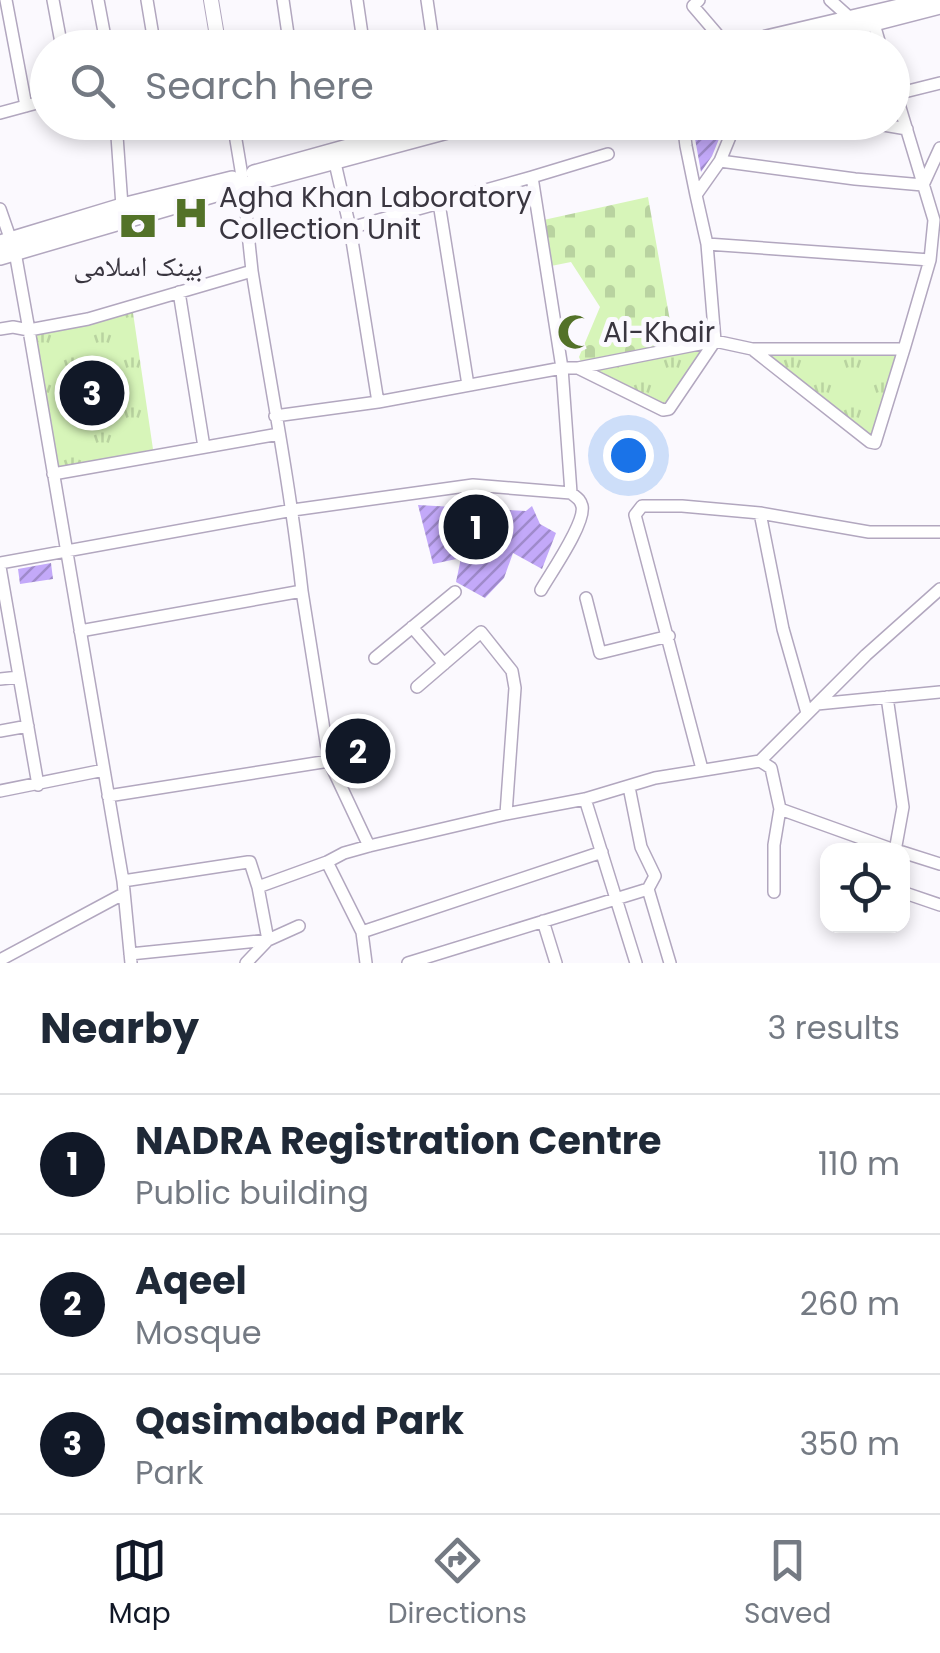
<!DOCTYPE html>
<meta charset="utf-8">
<style>
body{margin:0;font-family:Poppins,"Noto Naskh Arabic",sans-serif;background:#f2f2f3;color:#1f2937}
.controls{position:absolute;right:30px;bottom:30px;display:grid;overflow:hidden;border-radius:20px;box-shadow:0 5px 15px #0003}
.controls button{width:90px;height:90px;display:grid;place-items:center;padding:0;border:0;border-bottom:2px solid #e0e1e3;background:#fff;color:#1f2937;font:50px sans-serif}
.you{position:absolute;left:628px;top:455px;width:35px;height:35px;margin:-25px;border:8px solid #fff;border-radius:50%;background:#1a73e8;box-shadow:0 0 0 15px #1a73e833}
.badge{display:grid;place-items:center;width:65px;height:65px;border-radius:50%;background:#111827;color:#fff;font-size:32px;font-weight:700}
.pin{position:absolute;translate:-50% -50%;border:5px solid #fff;box-shadow:0 2px 10px #0006}
.list{margin:0;padding:0;list-style:none}
h2{display:flex;justify-content:space-between;align-items:center;height:130px;margin:0;padding:0 40px;font-size:42px}
h2 small{font-size:32px;font-weight:400;color:#747a83}
.list li{display:grid;grid-template-columns:65px 1fr auto;gap:30px;align-items:center;box-sizing:border-box;height:140px;padding:0 40px;border-top:2px solid #e0e1e3}
.list b{display:block;font-size:38px;white-space:nowrap}
.list p{margin:0;font-size:32px;white-space:nowrap;color:#747a83}
.list em{font-size:32px;font-style:normal;color:#747a83}
.icon{flex:none;width:55px;height:55px;fill:none;stroke:currentColor;stroke-width:2;stroke-linecap:round;stroke-linejoin:round}
.map{position:relative;flex:none;width:940px;height:963px;overflow:hidden}
.search{position:absolute;background:#fff;box-shadow:0 5px 15px #0003;left:30px;right:30px;top:30px;height:110px;display:flex;align-items:center;gap:25px;box-sizing:border-box;padding:0 35px;border-radius:55px;color:#747a83;font-size:38px}
.sheet{height:550px;background:#fff}
nav{display:flex;justify-content:space-around;align-items:center;box-sizing:border-box;height:140px;border-top:2px solid #e0e1e3;background:#fff;font-size:28px;color:#747a83}
nav a{display:grid;justify-items:center;gap:5px}
nav .on{color:#111827}
.map>svg:first-child{display:block}
.cemetery{fill:url(#cemetery-stones)}
.park{fill:url(#park-tufts)}
.building{fill:url(#building-hatch)}
.lines{fill:none;stroke-linecap:round;stroke-linejoin:round}
.minor-casing{stroke:#b2a7bf;stroke-width:14}
.tertiary-casing{stroke:#b2a7bf;stroke-width:16}
.secondary-casing{stroke:#b2a7bf;stroke-width:18}
.minor{stroke:#fff;stroke-width:11}
.tertiary{stroke:#fff;stroke-width:14}
.secondary{stroke:#fff;stroke-width:15}
.labels{text-anchor:middle;stroke-width:10;stroke-linejoin:round;paint-order:stroke}
.poi-label{font-size:28px;fill:#3a3640;stroke:#fbf9fe;text-anchor:start}
</style>
<div class="map">
<svg width="940" height="963" viewBox="0 0 940 963">
<defs>
<pattern id="cemetery-stones" width="16" height="16" patternUnits="userSpaceOnUse" patternTransform="scale(2.5)"><rect width="16" height="16" fill="#d7f5b9"/><path d="M2 7V4a2 2 0 0 1 4 0v3zM10 15v-3a2 2 0 0 1 4 0v3z" fill="#b9d3a0"/></pattern>
<pattern id="park-tufts" width="24" height="20" patternUnits="userSpaceOnUse" patternTransform="scale(2.5)"><rect width="24" height="20" fill="#d7f5b9"/><path d="M3 7l-1-3M5 7V3M7 7l1-3M15 17l-1-3M17 17v-4M19 17l1-3" fill="none" stroke="#b9d3a0"/></pattern>
<pattern id="building-hatch" width="6" height="6" patternUnits="userSpaceOnUse" patternTransform="scale(2.5)"><rect width="6" height="6" fill="#c3a9f9"/><path d="M-1 1l2-2M0 6l6-6M5 7l2-2" fill="none" stroke="#9f8acb"/></pattern>
</defs>
<rect width="100%" height="100%" fill="#fbf9fe"/>
<path class="cemetery" d="M648 197 675 349 583 367 579 357 600 307 571 262 546 267 539 221Z"/>
<path class="park" d="M132 306 154 456 53 474 29 330Z
M715 341 669 409 578 368Z
M752 349H904L875 443Z"/>
<path class="building" d="M692 122H726L712 156 701 172Z
M418 505 526 511 532 506 540 524 556 533 542 569 513 553 504 578 485 598 456 582 461 558 433 564Z
M51 563 53 579 20 584 18 569Z"/>
<g class="lines">
<defs>
<path id="minor" d="M6 0 26 106
M53 0 62 48
M98 0 107 48
M147 0 155 48
M283 0 290 48
M357 0 364 48
M427 0 434 48
M699 0 693 6 729 48
M830 0 849 17
M874 24 881 48
M892 95 940 83
M0 113 48 100
M116 122 122 206
M233 122 242 176
M683 122 686 146 696 195
M736 122 720 161 855 179 923 185 940 148
M866 122 907 129
M720 161 696 195 707 244 930 260
M335 163 350 228
M532 177 608 154
M439 203 468 385
M0 209 15 252 29 330 123 881 131 963
M179 292 204 447
M0 329 13 327 29 330 88 319 252 271 243 186
M752 349 870 442 875 443 904 349
M578 368 663 410 669 409 715 341 707 244
M378 402 562 368H578L715 341 752 349H904L930 260 934 220 892 81
M275 416 378 402 350 228 532 177 562 368 571 493C577 498 580 499 582 506 586 523 550 574 541 590
M53 474 279 434
M760 513 783 629 807 713
M0 563 293 510 473 485 571 493
M0 567 38 785
M302 591 329 761
M586 598 600 653 669 636
M412 627 444 664
M80 631 302 591C290 483 269 377 252 271
M375 658 455 592
M0 679 19 677
M417 687 481 632 512 671 515 688 506 814
M887 697 903 807 895 851
M817 704 940 692
M0 731 28 726
M760 761 771 768 780 809 774 845V892
M702 769 635 515 642 506H682L760 513 869 532H940
M0 791 104 770
M108 796 329 761 369 846
M585 799 636 963
M780 809 897 851
M902 852 940 864
M327 862 362 932 602 852
M123 881 248 862H250L258 887 327 862 344 853 369 846 506 814 585 799 655 778 760 761 866 655 940 589
M648 889 670 963
M902 892 940 905
M543 921 556 963
M362 932 366 963
M130 954 268 940 299 926
M0 960 123 894
M246 963 268 940 258 887
M408 963 648 889 655 876 641 847 629 787"/>
<path id="tertiary" d="M211 0 219 48"/>
<path id="secondary" d="M724 48 929 0
M777 48 940 6
M254 173 438 122
M0 243 122 206 232 179
M0 257 243 186 481 122"/>
</defs>
<use href="#minor" class="minor-casing"/>
<use href="#tertiary" class="tertiary-casing"/>
<use href="#secondary" class="secondary-casing"/>
<use href="#minor" class="minor"/>
<use href="#tertiary" class="tertiary"/>
<use href="#secondary" class="secondary"/>
</g>
<defs>
<symbol id="hospital-bare" viewBox="-9 -9 18 18"><path d="M-5-5h3v3.5h4V-5h3V5h-3V1.5h-4V5h-3Z" fill="#537228" stroke="#fbf9fe" stroke-width="2.5" paint-order="stroke"/></symbol>
<symbol id="bank-bare" viewBox="-9 -9 18 18"><path d="M-6-4H6V4H-6ZM0-2.3a2.3 2.3 0 1 0 0 4.6a2.3 2.3 0 1 0 0-4.6Z" fill="#537228" stroke="#fbf9fe" stroke-width="2.5" paint-order="stroke"/></symbol>
<symbol id="mosque-bare" viewBox="-9 -9 18 18"><path d="M3.5-4.9A6 6 0 1 0 3.5 4.9A5 5 0 1 1 3.5-4.9Z" fill="#537228" stroke="#fbf9fe" stroke-width="2.5" paint-order="stroke"/></symbol>
</defs>
<g fill-rule="evenodd">
<use href="#hospital-bare" x="166" y="188" width="50" height="50"/>
<use href="#bank-bare" x="113" y="201" width="50" height="50"/>
<use href="#mosque-bare" x="550" y="307" width="50" height="50"/>
</g>
<g class="labels">
<g class="poi-label">
<text x="219" y="207">Agha Khan Laboratory<tspan x="219" dy="32">Collection Unit</tspan></text>
<text x="138" y="276" text-anchor="middle">بینک اسلامی</text>
<text x="603" y="342">Al-Khair</text>
</g>
</g>
</svg>
<div class="controls">
<button><svg class="icon" aria-label="locate" viewBox="0 0 24 24"><circle cx="12" cy="12" r="6"/><path d="M12 2v4M12 18v4M2 12h4M18 12h4"/></svg></button>
</div>
<div class="you"></div>
<div class="pin badge" style="left:476px;top:527px">1</div>
<div class="pin badge" style="left:358px;top:751px">2</div>
<div class="pin badge" style="left:92px;top:393px">3</div>
<div class="search"><svg class="icon" aria-label="search" viewBox="0 0 24 24"><circle cx="10" cy="10" r="6"/><path d="M15 15l6 6"/></svg>Search here</div>
</div>
<section class="sheet">
<h2>Nearby<small>3 results</small></h2>
<ul class="list">
<li><span class="badge">1</span><div><b>NADRA Registration Centre</b><p>Public building</p></div><em>110 m</em></li>
<li><span class="badge">2</span><div><b>Aqeel</b><p>Mosque</p></div><em>260 m</em></li>
<li><span class="badge">3</span><div><b>Qasimabad Park</b><p>Park</p></div><em>350 m</em></li>
</ul>
</section>
<nav>
<a class="on"><svg class="icon" aria-label="map" viewBox="0 0 24 24"><path d="M3 6l6-2 6 2 6-2v14l-6 2-6-2-6 2zM9 4v14M15 6v14"/></svg>Map</a>
<a><svg class="icon" aria-label="directions" viewBox="0 0 24 24"><path d="M12 3l9 9-9 9-9-9zM9 14v-3h6M13 9l2 2-2 2"/></svg>Directions</a>
<a><svg class="icon" aria-label="saved" viewBox="0 0 24 24"><path d="M7 4h10v16l-5-4-5 4z"/></svg>Saved</a>
</nav>
